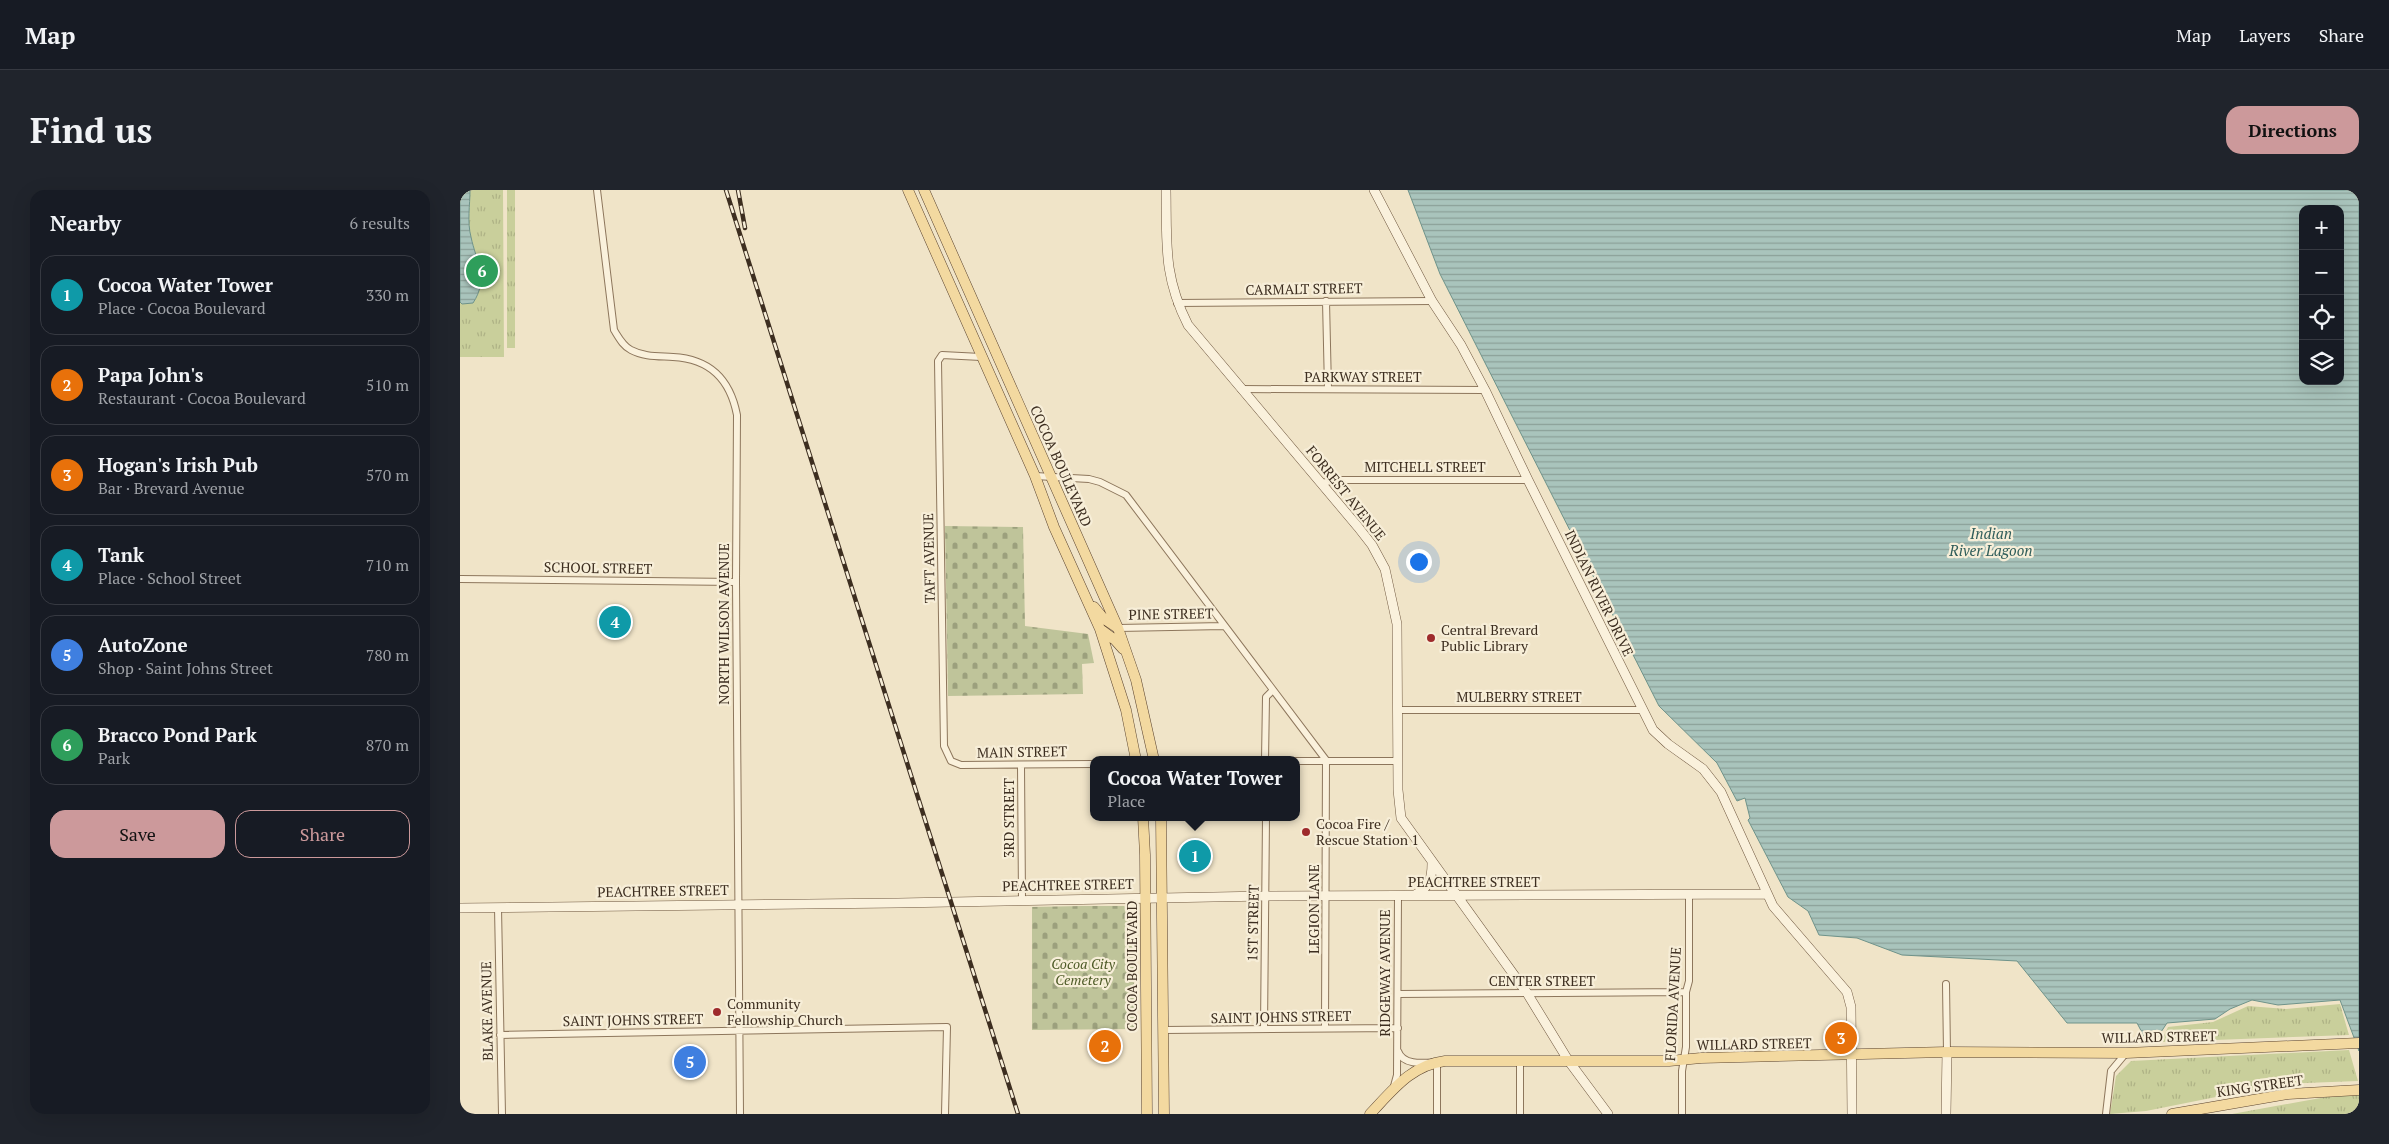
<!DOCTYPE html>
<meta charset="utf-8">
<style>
body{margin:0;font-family:"PT Serif",serif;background:#20242c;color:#f1f3f6}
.controls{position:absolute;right:15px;top:15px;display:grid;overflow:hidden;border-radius:10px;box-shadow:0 5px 20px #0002}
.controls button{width:45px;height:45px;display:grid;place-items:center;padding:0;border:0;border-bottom:1px solid #363941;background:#171b24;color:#f1f3f6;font:25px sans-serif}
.you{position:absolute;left:958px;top:371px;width:18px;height:18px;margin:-12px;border:4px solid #fff;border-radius:50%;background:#1a73e8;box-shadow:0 0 0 8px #1a73e833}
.badge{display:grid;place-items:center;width:32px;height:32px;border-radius:50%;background:#cc999b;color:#fff;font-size:16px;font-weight:700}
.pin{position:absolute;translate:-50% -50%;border:2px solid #fff;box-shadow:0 1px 5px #0006}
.popup{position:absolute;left:630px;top:566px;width:210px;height:65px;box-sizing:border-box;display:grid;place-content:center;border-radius:10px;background:#171b24;filter:drop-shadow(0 1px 4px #0005);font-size:16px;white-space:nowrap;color:#9ea1a6}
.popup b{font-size:19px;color:#f1f3f6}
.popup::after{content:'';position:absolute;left:50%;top:100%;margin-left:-10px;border:10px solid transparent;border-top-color:#171b24}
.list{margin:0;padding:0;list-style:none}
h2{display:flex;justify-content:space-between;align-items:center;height:65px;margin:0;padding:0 20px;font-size:21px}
h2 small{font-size:16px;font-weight:400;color:#9ea1a6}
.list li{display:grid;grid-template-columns:32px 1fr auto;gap:15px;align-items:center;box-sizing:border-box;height:80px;margin:0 10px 10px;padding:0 10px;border:1px solid #363941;border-radius:15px}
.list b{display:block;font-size:19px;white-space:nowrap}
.list p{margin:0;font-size:16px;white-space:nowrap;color:#9ea1a6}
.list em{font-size:16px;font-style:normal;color:#9ea1a6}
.actions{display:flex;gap:10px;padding:15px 20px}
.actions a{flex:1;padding:11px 0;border:1px solid #cc999b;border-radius:15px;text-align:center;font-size:18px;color:#cc999b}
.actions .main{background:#cc999b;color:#111}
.icon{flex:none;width:28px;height:28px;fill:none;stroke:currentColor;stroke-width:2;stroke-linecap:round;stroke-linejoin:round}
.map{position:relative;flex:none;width:1899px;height:924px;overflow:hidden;border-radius:15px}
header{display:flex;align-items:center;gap:30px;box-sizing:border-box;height:70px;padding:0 25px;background:#171b24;border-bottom:1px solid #363941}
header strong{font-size:24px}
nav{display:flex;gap:28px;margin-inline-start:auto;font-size:18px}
.intro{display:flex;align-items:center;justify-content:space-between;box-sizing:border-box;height:120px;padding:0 30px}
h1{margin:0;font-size:35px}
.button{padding:12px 22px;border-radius:15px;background:#cc999b;color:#111;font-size:18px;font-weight:700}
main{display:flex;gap:30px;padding:0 30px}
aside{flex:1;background:#171b24;border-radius:15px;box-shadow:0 5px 20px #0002}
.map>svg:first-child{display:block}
.grass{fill:url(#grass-tufts)}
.cemetery{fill:url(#cemetery-stones)}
.water{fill:url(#water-rules);stroke:#6f938a;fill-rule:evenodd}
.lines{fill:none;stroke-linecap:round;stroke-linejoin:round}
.street-casing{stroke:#8d765c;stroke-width:8}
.secondary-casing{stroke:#6f573f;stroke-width:10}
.primary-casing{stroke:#5b4430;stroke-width:11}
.street{stroke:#faf1dc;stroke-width:6}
.secondary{stroke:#faf1dc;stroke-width:9}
.primary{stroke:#f3d9a0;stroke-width:10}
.rail-casing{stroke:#3d2e20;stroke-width:4.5}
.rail{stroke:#f7eed8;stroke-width:2.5;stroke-dasharray:8;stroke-linecap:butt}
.poi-dot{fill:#9e2a2b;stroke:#f7eed8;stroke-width:2}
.labels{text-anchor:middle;stroke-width:4.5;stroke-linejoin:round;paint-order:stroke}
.street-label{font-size:14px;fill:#3d2e20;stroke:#f7eed8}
.poi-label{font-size:14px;fill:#3d2e20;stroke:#f7eed8;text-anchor:start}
.park-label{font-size:14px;font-style:italic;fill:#4d5a26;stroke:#f7eed8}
.water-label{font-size:15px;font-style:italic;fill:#2f5d5a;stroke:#f7eed8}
</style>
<header>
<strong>Map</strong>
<nav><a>Map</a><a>Layers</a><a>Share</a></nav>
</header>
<div class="intro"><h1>Find us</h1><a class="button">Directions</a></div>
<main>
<aside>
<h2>Nearby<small>6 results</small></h2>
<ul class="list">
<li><span class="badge" style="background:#0f9aa8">1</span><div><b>Cocoa Water Tower</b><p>Place · Cocoa Boulevard</p></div><em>330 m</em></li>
<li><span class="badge" style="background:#e8710a">2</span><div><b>Papa John's</b><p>Restaurant · Cocoa Boulevard</p></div><em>510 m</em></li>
<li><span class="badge" style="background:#e8710a">3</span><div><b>Hogan's Irish Pub</b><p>Bar · Brevard Avenue</p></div><em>570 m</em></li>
<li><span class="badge" style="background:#0f9aa8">4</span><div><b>Tank</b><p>Place · School Street</p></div><em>710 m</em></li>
<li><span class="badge" style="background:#3f7fe0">5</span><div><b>AutoZone</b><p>Shop · Saint Johns Street</p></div><em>780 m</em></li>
<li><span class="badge" style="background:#2e9e5b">6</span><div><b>Bracco Pond Park</b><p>Park</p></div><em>870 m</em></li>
</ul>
<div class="actions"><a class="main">Save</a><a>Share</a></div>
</aside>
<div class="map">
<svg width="1899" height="924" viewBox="0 0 1899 924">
<defs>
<pattern id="grass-tufts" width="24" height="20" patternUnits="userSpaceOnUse" patternTransform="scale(1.25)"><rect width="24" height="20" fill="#c9cf9b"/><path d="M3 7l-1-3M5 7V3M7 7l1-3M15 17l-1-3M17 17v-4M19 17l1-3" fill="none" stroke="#aeb285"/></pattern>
<pattern id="cemetery-stones" width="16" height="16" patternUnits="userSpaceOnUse" patternTransform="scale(1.25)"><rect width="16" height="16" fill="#bfc49a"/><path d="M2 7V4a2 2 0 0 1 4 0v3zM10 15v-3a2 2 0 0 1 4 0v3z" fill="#9ca07d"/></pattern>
<pattern id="water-rules" width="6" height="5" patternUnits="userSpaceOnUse" patternTransform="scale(1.25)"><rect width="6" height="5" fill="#a9c4bc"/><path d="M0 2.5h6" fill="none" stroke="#8ba098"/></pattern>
</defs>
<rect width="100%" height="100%" fill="#f0e4c8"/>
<path class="grass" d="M0 0H43L44 167H0Z
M47 0H55V158H47Z
M1880 814 1889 845 1701 852 1708 837 1753 832 1788 816 1826 819Z
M1889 860 1898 891 1821 894 1686 921 1650 924 1656 886 1671 871Z
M1899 901V924H1772Z"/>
<path class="cemetery" d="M485 336 563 337 565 436 628 444 634 473 622 474 623 504 488 506Z
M622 716H664L672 719 675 839 572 840V717Z"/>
<path class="water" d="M0 0H10C10 15 7 32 11 47 16 71 29 89 13 113L2 114 0 112Z
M948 0H1899V861L1880 810 1818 815 1792 810 1770 819 1755 829 1707 833 1695 851 1687 852 1677 833H1607L1557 771 1442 765 1397 748 1359 745 1348 721 1328 707 1288 630 1290 628 1285 608 1277 611 1257 573 1199 516 980 84ZM1843 19H1880V191H1843Z"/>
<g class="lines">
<defs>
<path id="street" d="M137 0 154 140C159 148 163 156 171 160 184 167 199 166 213 167 250 169 270 189 277 225L276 392 280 924
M866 111 868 199
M717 113 972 111
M521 167 482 165 478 171 484 556 491 571 501 575 634 574
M781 199 1025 200
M575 286 629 289 640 292 666 305 866 570 865 838
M862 293 876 290H1068
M0 389 276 392
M658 438 764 436
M937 520H1181
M805 570 806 507 813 500
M836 571H938
M561 576 562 710
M38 718 42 924
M1486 794 1487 862
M939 804 1226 802
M804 839 806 627
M704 840 938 838
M40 845 487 837 485 924
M938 861C943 876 964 873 977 872V924
M1060 870V924
M934 896 937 885 938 706
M1222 924V881L1226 857V802L1229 791V705
M1646 924 1651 881 1666 863"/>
<path id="secondary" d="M706 0C707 53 703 86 728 135L898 337 912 355 925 379 937 434 938 600 941 628 1067 803 1108 870 1148 924
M914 0 972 111 1001 155 1025 200 1068 290 1193 540 1208 554 1243 579 1261 602 1313 716 1387 802 1391 817 1392 924
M955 705C969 697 972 690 972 673
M0 718 438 713 806 706 1307 704
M1486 924 1487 862"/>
<path id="primary" d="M448 0 575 286 594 337 640 439 666 520 676 570
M464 0 658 438 676 490 694 570
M634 417 643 428 658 438
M640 439 655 450 663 459
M683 627 685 665 687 924
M701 627 704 924
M910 924C932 901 951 875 985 871H1209L1241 868 1487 862 1666 863 1899 853
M1712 924 1828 904 1899 900"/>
</defs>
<use href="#street" class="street-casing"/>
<use href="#secondary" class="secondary-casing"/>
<use href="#primary" class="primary-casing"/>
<use href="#street" class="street"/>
<use href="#secondary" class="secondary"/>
<use href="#primary" class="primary"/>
<defs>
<path id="rail" d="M266 0 558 924
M278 0 285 38"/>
</defs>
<use href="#rail" class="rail-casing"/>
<use href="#rail" class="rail"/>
</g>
<g class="poi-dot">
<circle cx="971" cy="448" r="5"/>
<circle cx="846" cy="642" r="5"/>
<circle cx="257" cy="822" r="5"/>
</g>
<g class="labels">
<g class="street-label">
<text transform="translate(844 99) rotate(-1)" y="5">CARMALT STREET</text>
<text x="903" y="192">PARKWAY STREET</text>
<text transform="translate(601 276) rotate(66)" y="5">COCOA BOULEVARD</text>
<text x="965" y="282">MITCHELL STREET</text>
<text transform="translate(886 303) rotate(51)" y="5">FORREST AVENUE</text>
<text transform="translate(469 368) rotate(-91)" y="5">TAFT AVENUE</text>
<text transform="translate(138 378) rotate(1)" y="5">SCHOOL STREET</text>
<text transform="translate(1139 403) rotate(64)" y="5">INDIAN RIVER DRIVE</text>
<text transform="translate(711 424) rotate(-1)" y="5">PINE STREET</text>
<text transform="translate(264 434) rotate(-90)" y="5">NORTH WILSON AVENUE</text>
<text x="1059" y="512">MULBERRY STREET</text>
<text transform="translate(562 562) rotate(-1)" y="5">MAIN STREET</text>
<text transform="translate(549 628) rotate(-90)" y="5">3RD STREET</text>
<text x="1014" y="697">PEACHTREE STREET</text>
<text transform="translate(608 695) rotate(-1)" y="5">PEACHTREE STREET</text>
<text transform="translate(203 701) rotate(-1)" y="5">PEACHTREE STREET</text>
<text transform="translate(854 719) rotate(-90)" y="5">LEGION LANE</text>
<text transform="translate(793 733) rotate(-89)" y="5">1ST STREET</text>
<text transform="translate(672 776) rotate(-90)" y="5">COCOA BOULEVARD</text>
<text transform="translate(925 783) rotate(-90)" y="5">RIDGEWAY AVENUE</text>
<text x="1082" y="796">CENTER STREET</text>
<text transform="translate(1213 814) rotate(-87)" y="5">FLORIDA AVENUE</text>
<text transform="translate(27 821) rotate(-91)" y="5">BLAKE AVENUE</text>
<text transform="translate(821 827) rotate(-1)" y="5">SAINT JOHNS STREET</text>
<text transform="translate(173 830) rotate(-1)" y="5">SAINT JOHNS STREET</text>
<text transform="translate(1699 847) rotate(-1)" y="5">WILLARD STREET</text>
<text transform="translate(1294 854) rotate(-1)" y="5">WILLARD STREET</text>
<text transform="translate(1800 896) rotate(-8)" y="5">KING STREET</text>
</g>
<g class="poi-label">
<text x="981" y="445">Central Brevard<tspan x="981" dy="16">Public Library</tspan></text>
<text x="856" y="639">Cocoa Fire /<tspan x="856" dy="16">Rescue Station 1</tspan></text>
<text x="267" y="819">Community<tspan x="267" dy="16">Fellowship Church</tspan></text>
</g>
<g class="park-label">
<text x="623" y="779">Cocoa City<tspan x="623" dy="16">Cemetery</tspan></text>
</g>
<g class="water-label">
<text x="1531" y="349">Indian<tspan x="1531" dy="17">River Lagoon</tspan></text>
</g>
</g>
</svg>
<div class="controls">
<button>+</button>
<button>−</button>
<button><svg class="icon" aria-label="locate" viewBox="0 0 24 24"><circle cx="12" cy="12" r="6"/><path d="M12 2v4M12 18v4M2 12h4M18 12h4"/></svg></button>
<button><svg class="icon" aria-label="layers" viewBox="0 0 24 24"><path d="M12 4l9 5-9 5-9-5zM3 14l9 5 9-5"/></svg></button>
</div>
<div class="you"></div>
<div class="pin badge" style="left:735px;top:666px;background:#0f9aa8">1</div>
<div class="popup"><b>Cocoa Water Tower</b>Place</div>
<div class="pin badge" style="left:645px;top:856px;background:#e8710a">2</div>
<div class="pin badge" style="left:1381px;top:848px;background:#e8710a">3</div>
<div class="pin badge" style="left:155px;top:432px;background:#0f9aa8">4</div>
<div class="pin badge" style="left:230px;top:872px;background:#3f7fe0">5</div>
<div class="pin badge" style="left:22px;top:81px;background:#2e9e5b">6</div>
</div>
</main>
